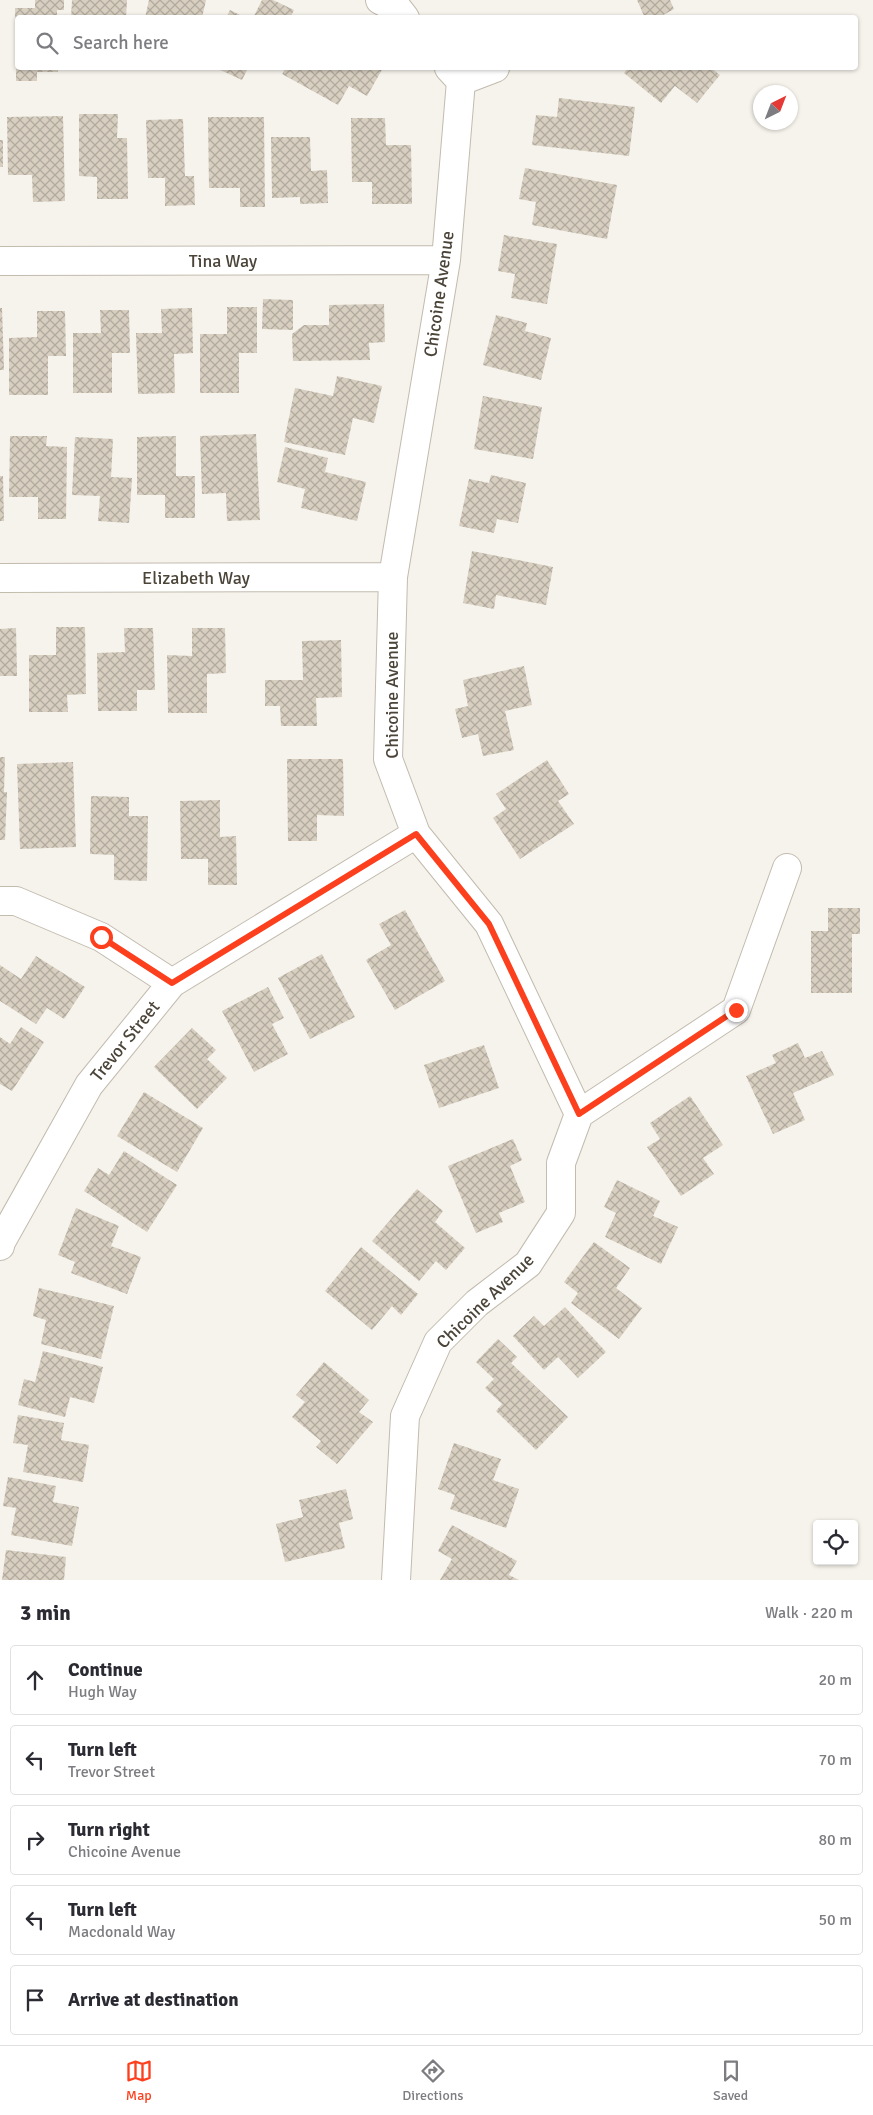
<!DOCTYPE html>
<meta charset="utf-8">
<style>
body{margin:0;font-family:Signika,sans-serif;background:#f7f7f7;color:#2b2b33}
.controls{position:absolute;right:15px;bottom:15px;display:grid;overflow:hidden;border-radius:5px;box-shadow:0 1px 4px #0004}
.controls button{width:45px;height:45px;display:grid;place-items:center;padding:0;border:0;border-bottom:1px solid #e1e1e2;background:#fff;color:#2b2b33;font:25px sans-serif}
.compass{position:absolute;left:753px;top:85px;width:45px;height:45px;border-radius:50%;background:#fff;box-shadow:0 1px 4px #0004;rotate:42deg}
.stop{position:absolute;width:15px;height:15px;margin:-11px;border:4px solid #fc3f1d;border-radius:50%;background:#fff}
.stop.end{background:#fc3f1d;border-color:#fff;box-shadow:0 1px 5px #0008}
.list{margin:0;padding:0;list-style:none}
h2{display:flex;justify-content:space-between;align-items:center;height:65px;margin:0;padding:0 20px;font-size:21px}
h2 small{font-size:16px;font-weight:400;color:#7c7c81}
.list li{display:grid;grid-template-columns:32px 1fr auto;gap:15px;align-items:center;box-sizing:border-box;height:70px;margin:0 10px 10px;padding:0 10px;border:1px solid #e1e1e2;border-radius:5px}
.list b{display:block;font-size:19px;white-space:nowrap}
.list p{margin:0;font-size:16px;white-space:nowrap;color:#7c7c81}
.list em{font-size:16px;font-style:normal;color:#7c7c81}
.icon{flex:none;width:28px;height:28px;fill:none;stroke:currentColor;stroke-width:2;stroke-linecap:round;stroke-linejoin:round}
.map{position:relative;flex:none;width:873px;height:1580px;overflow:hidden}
.search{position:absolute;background:#fff;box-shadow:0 1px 4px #0004;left:15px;right:15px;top:15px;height:55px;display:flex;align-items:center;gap:12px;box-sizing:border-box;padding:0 18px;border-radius:5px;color:#7c7c81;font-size:19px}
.sheet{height:465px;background:#fff}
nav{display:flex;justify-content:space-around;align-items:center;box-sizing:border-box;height:70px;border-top:1px solid #e1e1e2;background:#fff;font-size:14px;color:#7c7c81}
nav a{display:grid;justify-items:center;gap:2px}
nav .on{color:#fc3f1d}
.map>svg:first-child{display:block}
.building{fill:url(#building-cross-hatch)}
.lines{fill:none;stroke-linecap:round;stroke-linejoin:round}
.minor-casing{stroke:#c2bbae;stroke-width:30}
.minor{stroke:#fff;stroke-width:28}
.route{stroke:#fc3f1d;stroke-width:6}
.labels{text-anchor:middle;stroke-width:4;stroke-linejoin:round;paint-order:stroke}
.street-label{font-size:18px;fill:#4b4439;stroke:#fff}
</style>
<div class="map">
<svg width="873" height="1580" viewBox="0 0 873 1580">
<defs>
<pattern id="building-cross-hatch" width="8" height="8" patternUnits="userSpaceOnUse" patternTransform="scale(1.25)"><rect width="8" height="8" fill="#d8cfc1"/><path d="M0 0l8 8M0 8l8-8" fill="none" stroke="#b1aa9e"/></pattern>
</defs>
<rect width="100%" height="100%" fill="#f6f3ec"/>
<path class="building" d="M35 0H64V10H57V18H18V55H16L15 8H35Z
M72 0H127L126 18H71Z
M149 0H206L202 18H145Z
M262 0H273L294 10 290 18H253Z
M637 0H670L674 9 658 18H645Z
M230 10 246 18H226Z
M16 68H58V72H37V81H16Z
M216 68H248L242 80Z
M286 68H383L367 96 349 86 338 105 282 74Z
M628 68H711L720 75 697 103 675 86 661 103 624 73Z
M559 98 635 107 629 156 532 145 536 115 557 117Z
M79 114H118L117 138H127L128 199H97V177L79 176Z
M63 116 65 201 33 202 32 175H8L7 117Z
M208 117H264L265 207H240V188H209Z
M351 118H385L386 145H411L412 204H372V182H352Z
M183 119 185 176H194L195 205 165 206V178H148L146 120Z
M271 137H310L311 171 327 170 328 203 300 204V197L272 198Z
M0 140H3V167H0Z
M525 168 617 185 607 239 532 225 536 202 519 199Z
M504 235 557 244 547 304 511 298 515 274 498 271Z
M263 299 293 300V330L262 329Z
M384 304 385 342 369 343 370 360 293 361 292 334 304 325H329V305Z
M227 307H257V353H239V393H200V334H227Z
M0 308H2L4 370H0Z
M192 308 193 353 174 354 175 393 138 394 136 333H162L161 309Z
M100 310H129L130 353H112V393H73V333H101Z
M37 311H65L66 356H48V395H9V338L37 337Z
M496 315 527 323 525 331 551 338 541 380 483 365Z
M337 376 382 386 374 423 353 418 345 455 284 442 295 388 333 396Z
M483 396 542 407 533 459 474 449Z
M256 434 260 520 227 521 226 493 202 494 200 436Z
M10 436H47L46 446 67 447 66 519H38V497H9Z
M176 436V476H195V518H165V495H137V437Z
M75 437 113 439 111 477 132 478 129 523 98 521 100 496 72 495Z
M285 447 328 458 325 472 366 482 357 521 301 508 305 489 277 482Z
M491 475 526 483 518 523 497 519 494 533 459 526 469 479 489 483Z
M0 476H3L4 521H0Z
M472 551 553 567 546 605 496 595 494 609 463 603Z
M56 627H85L86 694 67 695 68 712H29V655H56Z
M16 628 17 676H0V629Z
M124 628H153L155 690H137V711H98L97 653 125 652Z
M192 628H225L226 673 207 674V713H168L167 655 192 656Z
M341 640 342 697 316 698 317 726H281L280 706H265V680H303L302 641Z
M524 666 532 705 505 711 514 750 483 756 478 734 462 738 455 709 468 706 463 680Z
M0 757H5L4 792H7L5 840H0Z
M287 759H343L344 816 317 815V841H288Z
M547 760 569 794 558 801 574 824 520 859 493 818 506 809 496 794Z
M73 762 76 847 20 849 17 764Z
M91 796 129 797V816H148L147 881 114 880V855L90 854Z
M220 800V837L236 836 237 885H208V859H181L180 801Z
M828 908H860V934H852V993H811V931H828Z
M405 910 445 981 395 1010 366 960 391 945 379 924Z
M322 954 355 1017 310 1039 278 978Z
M36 956 85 987 64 1019 47 1008 36 1024 0 1001V965L21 979Z
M268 987 284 1018 272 1024 288 1054 254 1072 222 1011Z
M21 1027 44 1042 12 1091 0 1084V1037L10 1044Z
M192 1028 216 1050 207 1059 227 1078 197 1109 154 1067Z
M798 1043 805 1058 822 1051 834 1075 793 1093 805 1120 773 1134 746 1076 776 1063 772 1055Z
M484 1045 499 1088 439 1108 424 1065Z
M144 1092 203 1128 177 1172 117 1136Z
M690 1096 723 1145 703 1158 714 1174 681 1196 647 1147 660 1139 650 1123Z
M513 1139 522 1160 510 1166 525 1202 499 1213 503 1222 476 1233 448 1166Z
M124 1151 177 1185 147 1232 84 1191 98 1168 109 1175Z
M617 1180 660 1201 653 1216 678 1227 661 1264 605 1237 616 1213 604 1207Z
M417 1189 443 1211 435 1222 465 1248 446 1270 436 1261 419 1281 372 1241Z
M76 1208 119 1226 111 1246 141 1257 127 1294 71 1273 75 1262 58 1255Z
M594 1242 630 1268 616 1288 642 1308 619 1339 571 1303 578 1293 564 1282Z
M361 1247 418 1294 401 1315 392 1306 372 1330 325 1291Z
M39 1288 114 1306 101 1359 41 1344 46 1320 33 1316Z
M565 1307 606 1352 578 1378 558 1357 544 1370 513 1336 534 1316 544 1326Z
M498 1339 517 1357 511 1363 568 1417 536 1450 496 1411 502 1404 485 1388 494 1379 476 1362Z
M43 1351 103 1367 94 1403 70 1397 65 1417 18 1405 24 1379 35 1382Z
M324 1362 369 1400 359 1412 373 1422 337 1464 316 1447 321 1441 292 1417 305 1402 296 1395Z
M18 1415 64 1423 61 1440 89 1445 83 1482 23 1472 28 1445 13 1443Z
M454 1443 501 1459 493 1480 519 1489 506 1528 450 1509 455 1495 438 1489Z
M8 1477 56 1486 53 1502 79 1507 72 1546 11 1535 16 1508 3 1506Z
M346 1489 353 1519 339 1523 345 1548 285 1562 276 1524 303 1517 299 1500Z
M452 1525 517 1561 509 1575 519 1580H440L452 1559 438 1551Z
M6 1550 66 1557 64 1580H2Z"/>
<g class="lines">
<defs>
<path id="minor" d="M380 0 398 9 405 18
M461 81 495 68
M0 261 446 260
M0 578 393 577
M0 901H16L101 937 172 983
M579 1114 736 1010 787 868
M0 1246 1 1242 89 1085 172 983 416 834
M396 1580 405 1416 438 1342 477 1303 528 1264 561 1213V1163L579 1114 489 924 416 834 388 759 393 577 446 260 461 81 449 68"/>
</defs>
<use href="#minor" class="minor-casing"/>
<use href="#minor" class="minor"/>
</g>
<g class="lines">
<path class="route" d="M101 937 172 983 416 834 489 924 579 1114 736 1010"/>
</g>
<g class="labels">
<g class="street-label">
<text x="223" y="267">Tina Way</text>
<text transform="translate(439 294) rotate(-82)" y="6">Chicoine Avenue</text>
<text x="196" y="584">Elizabeth Way</text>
<text transform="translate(392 695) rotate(-90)" y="6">Chicoine Avenue</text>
<text transform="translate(125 1041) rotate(-51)" y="6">Trevor Street</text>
<text transform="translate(485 1301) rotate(-44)" y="6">Chicoine Avenue</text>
</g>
</g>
</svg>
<div class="controls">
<button><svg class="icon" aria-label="locate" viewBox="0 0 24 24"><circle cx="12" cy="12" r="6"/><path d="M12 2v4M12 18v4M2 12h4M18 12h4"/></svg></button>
</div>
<svg class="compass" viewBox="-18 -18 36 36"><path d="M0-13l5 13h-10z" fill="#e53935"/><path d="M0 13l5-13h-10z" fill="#7c7c81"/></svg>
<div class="stop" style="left:101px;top:937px"></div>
<div class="stop end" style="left:736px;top:1010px"></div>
<div class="search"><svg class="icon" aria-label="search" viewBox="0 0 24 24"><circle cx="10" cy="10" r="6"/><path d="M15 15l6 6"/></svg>Search here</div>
</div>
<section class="sheet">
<h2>3 min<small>Walk · 220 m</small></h2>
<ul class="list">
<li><svg class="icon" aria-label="ahead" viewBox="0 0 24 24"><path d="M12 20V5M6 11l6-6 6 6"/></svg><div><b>Continue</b><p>Hugh Way</p></div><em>20 m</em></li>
<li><svg class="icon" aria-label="left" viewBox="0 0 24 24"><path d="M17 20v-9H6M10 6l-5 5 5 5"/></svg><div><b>Turn left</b><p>Trevor Street</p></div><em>70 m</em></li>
<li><svg class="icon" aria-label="right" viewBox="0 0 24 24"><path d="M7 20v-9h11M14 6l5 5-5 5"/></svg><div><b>Turn right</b><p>Chicoine Avenue</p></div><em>80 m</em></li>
<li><svg class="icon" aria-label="left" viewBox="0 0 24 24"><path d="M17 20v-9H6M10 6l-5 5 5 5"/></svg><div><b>Turn left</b><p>Macdonald Way</p></div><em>50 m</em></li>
<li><svg class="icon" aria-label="arrive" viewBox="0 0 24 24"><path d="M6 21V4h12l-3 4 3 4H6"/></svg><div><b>Arrive at destination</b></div></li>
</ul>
</section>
<nav>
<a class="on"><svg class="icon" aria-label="map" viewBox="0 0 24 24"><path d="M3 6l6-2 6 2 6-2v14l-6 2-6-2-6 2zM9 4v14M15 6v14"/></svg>Map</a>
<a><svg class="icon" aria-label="directions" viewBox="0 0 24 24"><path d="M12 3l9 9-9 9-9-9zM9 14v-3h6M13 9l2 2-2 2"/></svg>Directions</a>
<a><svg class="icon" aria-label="saved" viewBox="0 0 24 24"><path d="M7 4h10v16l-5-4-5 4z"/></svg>Saved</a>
</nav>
